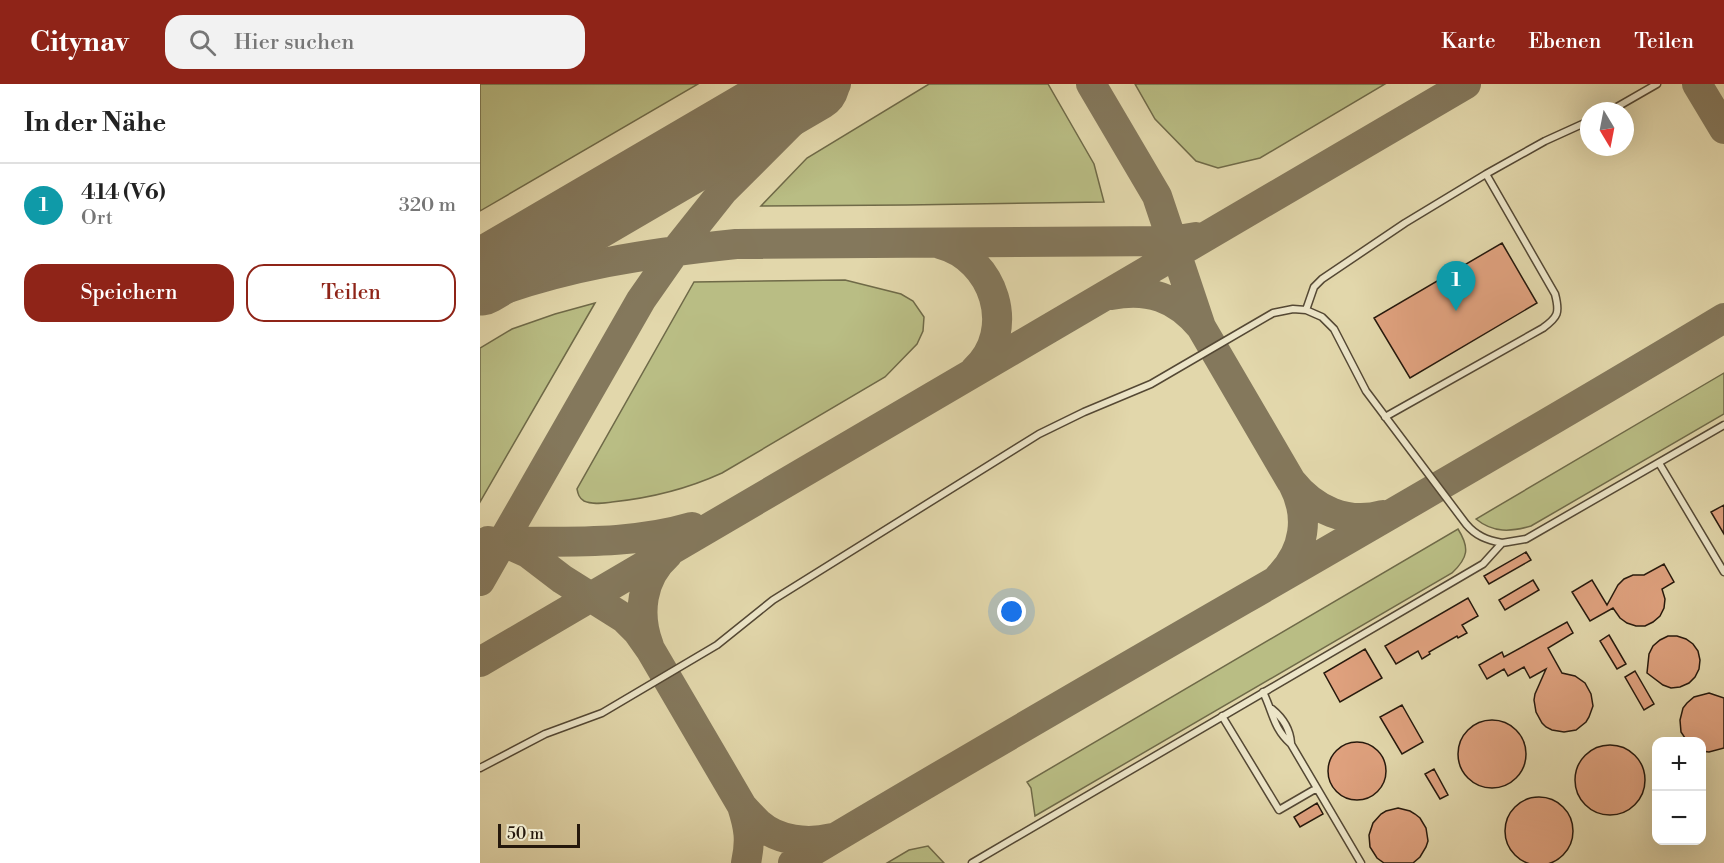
<!DOCTYPE html>
<html lang="de">
<meta charset="utf-8">
<style>
body{margin:0;font-family:"Libre Bodoni",serif;background:#f2f2f2;color:#222}
.controls{position:absolute;right:18px;bottom:18px;display:grid;overflow:hidden;border-radius:12px;box-shadow:0 6px 24px #0002}
.controls button{width:54px;height:54px;display:grid;place-items:center;padding:0;border:0;border-bottom:2px solid #e0e0e0;background:#fff;color:#222;font:30px sans-serif}
.compass{position:absolute;left:1100px;top:18px;width:54px;height:54px;border-radius:50%;background:#fff;box-shadow:0 6px 24px #0002;rotate:170deg}
.scale{position:absolute;left:18px;bottom:15px;width:82px;box-sizing:border-box;padding-left:6px;border:3px solid #25180c;border-top:0;font-size:16px;line-height:21px;white-space:nowrap;color:#25180c;-webkit-text-stroke:4px #ece5c8;paint-order:stroke}
.you{position:absolute;left:532px;top:528px;width:21px;height:21px;margin:-15px;border:4px solid #fff;border-radius:50%;background:#1a73e8;box-shadow:0 0 0 9px #1a73e833}
.badge{display:grid;place-items:center;width:39px;height:39px;border-radius:50%;background:#8f2418;color:#fff;font-size:20px;font-weight:700}
.pin{position:absolute;translate:-50% -50px;filter:drop-shadow(0 2px 3px #0008)}
.pin::after{content:'';position:absolute;top:32px;width:21px;height:18px;background:inherit;clip-path:polygon(0 0,100% 0,50% 100%)}
.list{margin:0;padding:0;list-style:none}
h2{display:flex;justify-content:space-between;align-items:center;height:78px;margin:0;padding:0 24px;font-size:26px}
h2 small{font-size:20px;font-weight:400;color:#767676}
.list li{display:grid;grid-template-columns:39px 1fr auto;gap:18px;align-items:center;box-sizing:border-box;height:84px;padding:0 24px;border-top:2px solid #e0e0e0}
.list b{display:block;font-size:22px;white-space:nowrap}
.list p{margin:0;font-size:20px;white-space:nowrap;color:#767676}
.list em{font-size:20px;font-style:normal;color:#767676}
.actions{display:flex;gap:12px;padding:18px 24px}
.actions a{flex:1;padding:14px 0;border:2px solid #8f2418;border-radius:18px;text-align:center;font-size:21px;color:#8f2418}
.actions .main{background:#8f2418;color:#fff}
.icon{flex:none;width:33px;height:33px;fill:none;stroke:currentColor;stroke-width:2;stroke-linecap:round;stroke-linejoin:round}
.map{position:relative;flex:none;width:1244px;height:779px;overflow:hidden}
header{display:flex;align-items:center;gap:36px;box-sizing:border-box;height:84px;padding:0 30px;background:#8f2418;color:#fff}
header strong{font-size:28px}
nav{display:flex;gap:33px;margin-inline-start:auto;font-size:21px}
.search{width:420px;height:54px;background:#f2f2f2;display:flex;align-items:center;gap:15px;box-sizing:border-box;padding:0 21px;border-radius:18px;color:#767676;font-size:22px}
main{display:flex}
aside{flex:1;background:#fff}
.map>svg:first-child{display:block}
.green{fill:#b9bd84;stroke:#6f6a48;stroke-width:1.5}
.lines{fill:none;stroke-linecap:round;stroke-linejoin:round}
.taxiway{stroke:#84785c;stroke-width:30}
.runway{stroke:#84785c;stroke-width:75}
.building{fill:#dfa17e;stroke:#25180c;stroke-width:1.5}
.service-casing{stroke:#544834;stroke-width:9}
.service{stroke:#ece5c8;stroke-width:6}
</style>
<header>
<strong>Citynav</strong>
<div class="search"><svg class="icon" aria-label="search" viewBox="0 0 24 24"><circle cx="10" cy="10" r="6"/><path d="M15 15l6 6"/></svg>Hier suchen</div>
<nav><a>Karte</a><a>Ebenen</a><a>Teilen</a></nav>
</header>
<main>
<aside>
<h2>In der Nähe<small></small></h2>
<ul class="list">
<li><span class="badge" style="background:#0f9aa8">1</span><div><b>414 (V6)</b><p>Ort</p></div><em>320 m</em></li>
</ul>
<div class="actions"><a class="main">Speichern</a><a>Teilen</a></div>
</aside>
<div class="map">
<svg width="1244" height="779" viewBox="0 0 1244 779">
<rect width="100%" height="100%" fill="#e2d7ab"/>
<filter id="stains"><feTurbulence type="fractalNoise" baseFrequency=".00333" numOctaves="4"/><feColorMatrix values="0 0 0 0 .2 0 0 0 0 .09 0 0 0 0 .02 0 0 0 .5 -.17"/></filter>
<radialGradient id="worn" r=".72"><stop offset=".6" stop-color="#630" stop-opacity="0"/><stop offset="1" stop-color="#630" stop-opacity=".3"/></radialGradient>
<path class="green" d="M0 0H218L0 127Z
M449 0H568L614 80 624 118 427 121 281 122 327 74Z
M655 0H905L780 74 738 84 716 77 675 35Z
M365 196 421 210 433 217 444 233 443 247 437 260 405 293 242 389C207 405 171 414 132 418 123 419 112 421 104 417 99 414 98 410 97 405L214 198Z
M115 219 0 418V264L32 245 75 230Z
M1244 289V330L1051 442C1031 448 1013 449 996 435Z
M978 445C990 464 988 474 972 489L555 732 551 704 547 698Z
M448 762 464 779H407L429 766Z"/>
<g class="lines">
<path class="taxiway" d="M611 0 677 112 721 243 811 397C834 426 867 441 903 431
M1217 0 1244 45
M460 160C514 174 538 246 495 286
M631 211C668 204 696 213 721 243
M0 214C83 182 169 169 256 160L692 157 716 153
M8 457 30 461 48 469 82 495 144 534 158 548 170 565 262 722C269 744 271 756 266 779
M27 458C89 457 151 461 212 443
M799 493C825 467 830 432 813 400
M0 497 161 216 196 166 243 107 320 30 356 0
M169 562C157 531 161 494 187 471
M0 578 986 0
M262 722C267 728 273 734 279 740 298 757 328 760 352 754
M313 779C621 594 936 420 1244 234"/>
<path class="runway" d="M0 194 332 0"/>
</g>
<path class="building" d="M1022 159 1057 219 930 294 894 234Z
M1244 421V450L1231 428Z
M1046 468 1051 476 1009 500 1004 492Z
M1184 480 1194 498 1182 505 1185 515 1184 524 1180 532 1173 538 1165 542H1156L1147 539 1140 534 1133 524 1110 537 1092 508 1112 496 1127 521 1138 501 1144 495 1153 491H1164Z
M1053 496 1059 506 1025 526 1019 516Z
M988 514 998 532 982 541 987 549 978 554 977 552 949 568 950 570 942 575 938 567 916 580 905 562Z
M1087 538 1093 549 1068 564 1082 589 1095 592 1105 599 1111 610 1113 622 1109 633 1106 638 1096 646 1084 648 1072 646 1066 643 1062 639 1056 628 1054 616 1055 610 1066 585 1050 594 1044 583 1028 592 1024 585 1007 595 999 581 1022 568 1024 573Z
M1129 551 1146 580 1137 585 1120 557Z
M1188 552H1197L1206 555 1213 560 1218 567 1220 576 1219 585 1215 593 1209 599 1200 603 1191 604 1183 601 1167 589 1169 570 1173 562 1180 556Z
M885 565 902 594 860 618 844 589Z
M1155 587 1174 620 1164 626 1145 593Z
M1229 609 1244 614V664L1229 668 1221 667V657H1207L1201 648 1200 636 1203 624 1207 619 1214 613Z
M922 621 943 658 922 670 900 633Z
M978 670a34 34 0 1 1 68 0a34 34 0 1 1-68 0Z
M848 687a29 29 0 1 1 58 0a29 29 0 1 1-58 0Z
M1095 696a35 35 0 1 1 70 0a35 35 0 1 1-70 0Z
M954 685 968 711 960 715 945 690Z
M1025 747a34 34 0 1 1 68 0a34 34 0 1 1-68 0Z
M837 719 843 730 820 743 814 733Z
M918 724 930 727 935 730 940 734 946 744 948 757 946 763 940 773 933 779H904L897 774 890 763 889 751 893 739 901 730 906 727Z"/>
<g class="lines">
<defs>
<path id="service" d="M1130 27 1177 0
M826 226 842 233 854 245 886 307 986 440C996 452 1007 456 1022 459
M905 333 1063 244C1078 233 1080 229 1075 210L1006 90
M1179 379 1244 488
M783 608C793 628 793 644 811 660L881 779
M792 625C803 634 810 645 811 659
M742 632 799 726 837 704
M0 684 65 650 122 629 237 561 293 516 559 350 604 328 671 300 793 229 813 225 826 226 834 203 842 195 925 139 1006 90 1065 57 1109 37
M492 779 1003 480 1022 459 1046 455 1244 341"/>
</defs>
<use href="#service" class="service-casing"/>
<use href="#service" class="service"/>
</g>
<rect width="100%" height="100%" filter="url(#stains)"/>
<rect width="100%" height="100%" fill="url(#worn)"/>
</svg>
<div class="controls">
<button>+</button>
<button>−</button>
</div>
<svg class="compass" viewBox="-18 -18 36 36"><path d="M0-13l5 13h-10z" fill="#e53935"/><path d="M0 13l5-13h-10z" fill="#767676"/></svg>
<div class="scale">50 m</div>
<div class="you"></div>
<div class="pin badge" style="left:976px;top:227px;background:#0f9aa8">1</div>
</div>
</main>
